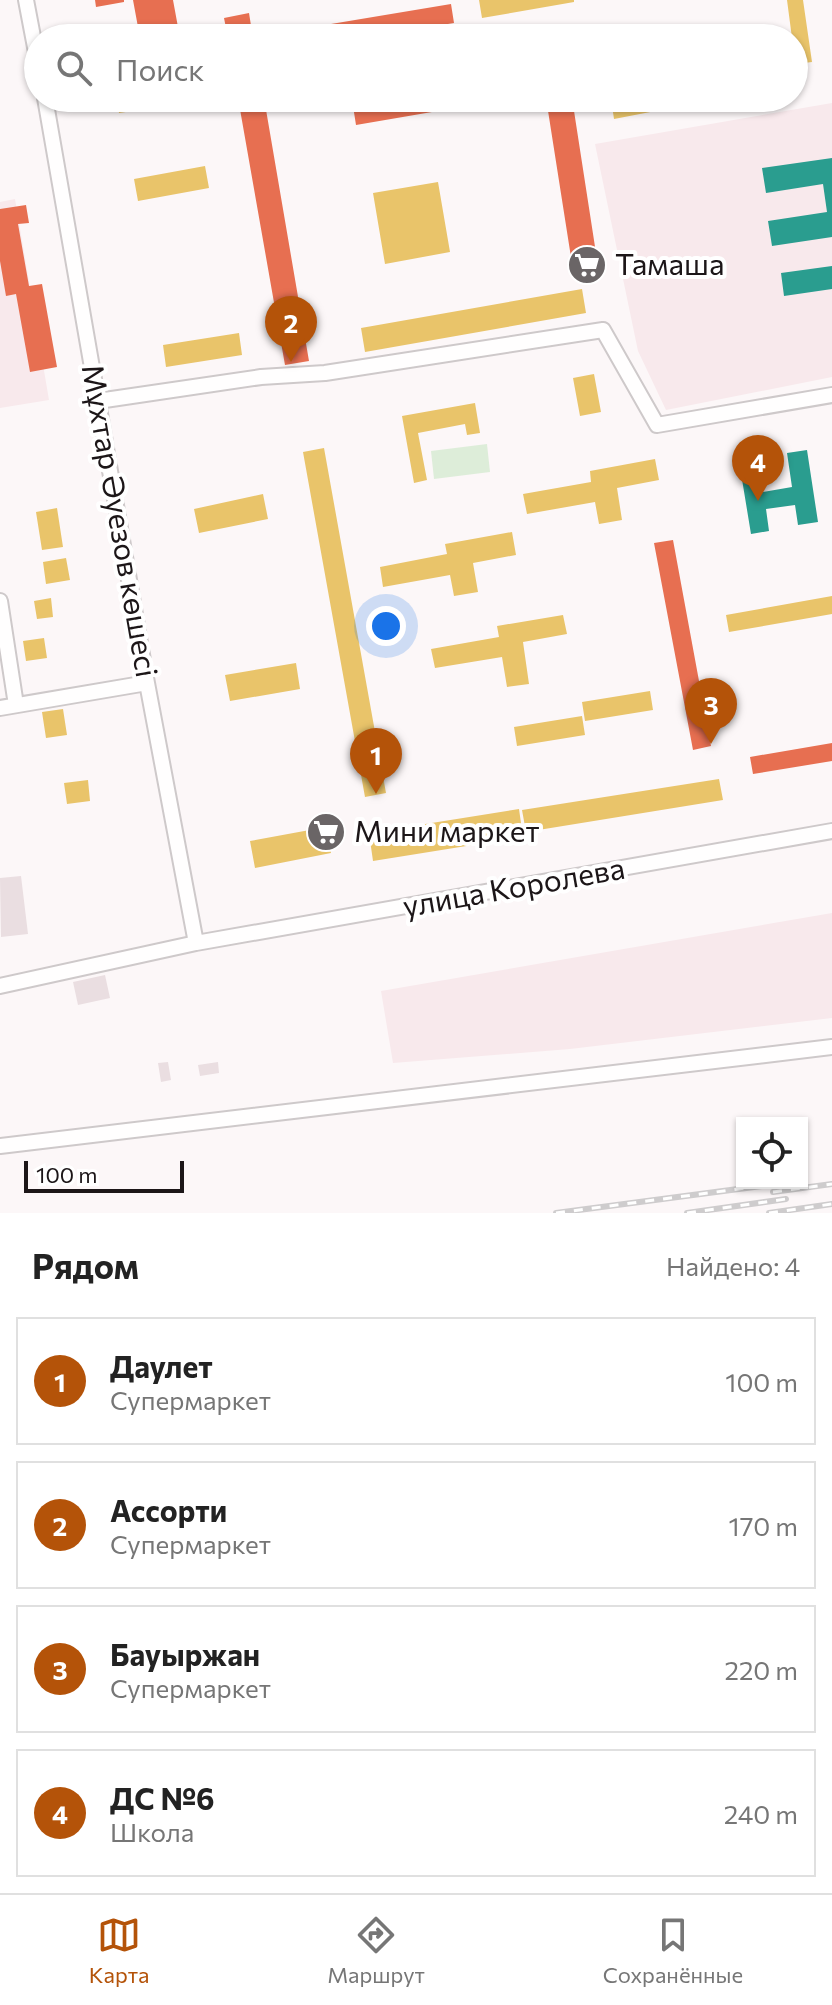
<!DOCTYPE html>
<html lang="ru">
<meta charset="utf-8">
<style>
body{margin:0;font-family:Commissioner,sans-serif;background:#f6f6f6;color:#222}
.controls{position:absolute;right:24px;bottom:24px;display:grid;overflow:hidden;border-radius:0px;box-shadow:0 2px 6px #0004}
.controls button{width:72px;height:72px;display:grid;place-items:center;padding:0;border:0;border-bottom:2px solid #e0e0e0;background:#fff;color:#222;font:40px sans-serif}
.scale{position:absolute;left:24px;bottom:20px;width:160px;box-sizing:border-box;padding-left:8px;border:4px solid #1c1618;border-top:0;font-size:22px;line-height:28px;white-space:nowrap;color:#1c1618;-webkit-text-stroke:6px #fff;paint-order:stroke}
.you{position:absolute;left:386px;top:626px;width:28px;height:28px;margin:-20px;border:6px solid #fff;border-radius:50%;background:#1a73e8;box-shadow:0 0 0 12px #1a73e833}
.badge{display:grid;place-items:center;width:52px;height:52px;border-radius:50%;background:#b45309;color:#fff;font-size:26px;font-weight:700}
.pin{position:absolute;translate:-50% -66px;filter:drop-shadow(0 2px 4px #0008)}
.pin::after{content:'';position:absolute;top:42px;width:28px;height:24px;background:inherit;clip-path:polygon(0 0,100% 0,50% 100%)}
.list{margin:0;padding:0;list-style:none}
h2{display:flex;justify-content:space-between;align-items:center;height:104px;margin:0;padding:0 32px;font-size:34px}
h2 small{font-size:26px;font-weight:400;color:#767676}
.list li{display:grid;grid-template-columns:52px 1fr auto;gap:24px;align-items:center;box-sizing:border-box;height:128px;margin:0 16px 16px;padding:0 16px;border:2px solid #e0e0e0;border-radius:0px}
.list b{display:block;font-size:30px;white-space:nowrap}
.list p{margin:0;font-size:26px;white-space:nowrap;color:#767676}
.list em{font-size:26px;font-style:normal;color:#767676}
.icon{flex:none;width:44px;height:44px;fill:none;stroke:currentColor;stroke-width:2;stroke-linecap:round;stroke-linejoin:round}
.map{position:relative;flex:none;width:832px;height:1213px;overflow:hidden}
.search{position:absolute;background:#fff;box-shadow:0 2px 6px #0004;left:24px;right:24px;top:24px;height:88px;display:flex;align-items:center;gap:20px;box-sizing:border-box;padding:0 28px;border-radius:44px;color:#767676;font-size:30px}
.sheet{height:680px;background:#fff}
nav{display:flex;justify-content:space-around;align-items:center;box-sizing:border-box;height:112px;border-top:2px solid #e0e0e0;background:#fff;font-size:22px;color:#767676}
nav a{display:grid;justify-items:center;gap:4px}
nav .on{color:#b45309}
.map>svg:first-child{display:block}
.built{fill:#f8e9ec}
.green{fill:#ddedd9}
.homes{fill:#e9c46a}
.shops{fill:#e76f51}
.schools{fill:#2a9d8f}
.building{fill:#eadee1}
.lines{fill:none;stroke-linecap:round;stroke-linejoin:round}
.minor-casing{stroke:#cec9ca;stroke-width:18}
.minor{stroke:#fffefe;stroke-width:14}
.rail-casing{stroke:#cecccd;stroke-width:6}
.rail{stroke:#fff;stroke-width:3;stroke-dasharray:9;stroke-linecap:butt}
.labels{text-anchor:middle;stroke-width:8;stroke-linejoin:round;paint-order:stroke}
.poi-label{font-size:30px;fill:#1c1618;stroke:#fff;text-anchor:start}
.street-label{font-size:30px;fill:#1c1618;stroke:#fff}
</style>
<div class="map">
<svg width="832" height="1213" viewBox="0 0 832 1213">
<rect width="100%" height="100%" fill="#fcf7f8"/>
<path class="built" d="M832 103V377L666 410 638 351 595 144Z
M15 199 49 400 0 408V202Z
M832 913V1018L570 1049 393 1063 381 991Z"/>
<path class="green" d="M487 444 490 472 434 479 431 451Z"/>
<path class="homes" d="M479 0H574V2L482 18Z
M787 0H803L812 62 796 64 794 38H792Z
M117 98H144L146 109 119 113Z
M723 98 614 119 611 99 614 98Z
M205 166 209 188 138 201 134 179Z
M438 182 450 252 385 264 373 193Z
M582 289 586 313 365 352 361 328Z
M239 333 242 355 166 367 163 345Z
M594 374 601 412 580 416 573 378Z
M475 403 480 433 467 435 465 424 418 433 427 480 414 483 402 416Z
M324 448 386 793 365 797 303 452Z
M655 459 659 480 617 488 622 520 599 524 595 502 527 514 523 494 591 482 590 471Z
M263 494 268 519 199 533 194 509Z
M57 508 63 547 42 550 36 512Z
M512 532 516 555 473 563 478 592 454 596 450 575 383 587 380 567 447 554 445 544Z
M66 558 70 580 46 584 43 562Z
M832 596V614L729 632 726 615Z
M51 598 53 617 37 619 34 601Z
M563 615 567 634 523 642 529 684 507 687 502 657 435 668 431 649 499 637 497 626Z
M44 638 47 658 26 661 23 641Z
M296 663 300 689 230 701 225 675Z
M650 691 653 710 585 721 582 702Z
M63 709 67 735 46 738 42 712Z
M582 716 585 735 517 746 514 727Z
M719 779 723 800 526 832 522 810Z
M88 780 90 801 67 804 64 783Z
M519 809 523 837 373 861 369 833Z
M326 827 331 853 255 868 250 841Z"/>
<path class="shops" d="M95 0H124V2L96 7Z
M133 0H173L180 38H140Z
M451 4 454 23 363 38H296L295 30Z
M249 13 253 38H228L224 18Z
M238 98H264L309 361 285 365Z
M397 98H502V100L356 125 353 106Z
M546 98H572L598 266 573 270Z
M26 205 29 223 18 224 29 286 42 284 57 367 30 372 16 294 6 296 0 261V209Z
M673 540 711 746 693 750 654 543Z
M832 743V761L753 774 750 757Z"/>
<path class="schools" d="M832 158V237L772 246 768 221 827 212 823 184 766 193 762 168Z
M832 266V289L784 296 781 273Z
M807 450 818 522 798 525 795 505 766 509 769 531 751 534 739 461 758 459 763 492 792 487 787 453Z"/>
<path class="building" d="M21 876 28 934 1 937 0 878Z
M105 975 110 998 78 1005 73 982Z
M168 1062 171 1080 161 1082 158 1063Z
M218 1062 219 1073 200 1076 198 1065Z"/>
<g class="lines">
<defs>
<path id="minor" d="M26 0 38 63
M45 98 147 683 196 943
M98 401 261 377 325 373 603 330 657 425 832 395
M0 601 16 705
M0 708 147 683
M0 986 196 943 832 831
M0 1146 832 1047"/>
</defs>
<use href="#minor" class="minor-casing"/>
<use href="#minor" class="minor"/>
<defs>
<path id="rail" d="M773 1192 832 1184
M556 1213 784 1183
M687 1213 786 1199
M769 1213 832 1204"/>
</defs>
<use href="#rail" class="rail-casing"/>
<use href="#rail" class="rail"/>
</g>
<defs>
<symbol id="supermarket-disc" viewBox="-11 -11 22 22"><circle r="9.5" fill="#6a6566" stroke="#fff"/><path d="M-6-5.5h2.5l.6 2H6L4.5 2H-2.5L-4.4-4H-6ZM-1.5 3.2a1.3 1.3 0 1 0 .1 0ZM3 3.2a1.3 1.3 0 1 0 .1 0Z" fill="#fff"/></symbol>
</defs>
<g fill-rule="evenodd">
<use href="#supermarket-disc" x="565" y="243" width="44" height="44"/>
<use href="#supermarket-disc" x="304" y="810" width="44" height="44"/>
</g>
<g class="labels">
<g class="poi-label">
<text x="615" y="275">Тамаша</text>
<text x="354" y="842">Мини маркет</text>
</g>
<g class="street-label">
<text transform="translate(119 521) rotate(80)" y="10">Мұхтар Әуезов көшесі</text>
<text transform="translate(514 888) rotate(-10)" y="10">улица Королева</text>
</g>
</g>
</svg>
<div class="controls">
<button><svg class="icon" aria-label="locate" viewBox="0 0 24 24"><circle cx="12" cy="12" r="6"/><path d="M12 2v4M12 18v4M2 12h4M18 12h4"/></svg></button>
</div>
<div class="scale">100 m</div>
<div class="you"></div>
<div class="pin badge" style="left:376px;top:794px">1</div>
<div class="pin badge" style="left:291px;top:362px">2</div>
<div class="pin badge" style="left:711px;top:744px">3</div>
<div class="pin badge" style="left:758px;top:501px">4</div>
<div class="search"><svg class="icon" aria-label="search" viewBox="0 0 24 24"><circle cx="10" cy="10" r="6"/><path d="M15 15l6 6"/></svg>Поиск</div>
</div>
<section class="sheet">
<h2>Рядом<small>Найдено: 4</small></h2>
<ul class="list">
<li><span class="badge">1</span><div><b>Даулет</b><p>Супермаркет</p></div><em>100 m</em></li>
<li><span class="badge">2</span><div><b>Ассорти</b><p>Супермаркет</p></div><em>170 m</em></li>
<li><span class="badge">3</span><div><b>Бауыржан</b><p>Супермаркет</p></div><em>220 m</em></li>
<li><span class="badge">4</span><div><b>ДС №6</b><p>Школа</p></div><em>240 m</em></li>
</ul>
</section>
<nav>
<a class="on"><svg class="icon" aria-label="map" viewBox="0 0 24 24"><path d="M3 6l6-2 6 2 6-2v14l-6 2-6-2-6 2zM9 4v14M15 6v14"/></svg>Карта</a>
<a><svg class="icon" aria-label="directions" viewBox="0 0 24 24"><path d="M12 3l9 9-9 9-9-9zM9 14v-3h6M13 9l2 2-2 2"/></svg>Маршрут</a>
<a><svg class="icon" aria-label="saved" viewBox="0 0 24 24"><path d="M7 4h10v16l-5-4-5 4z"/></svg>Сохранённые</a>
</nav>
